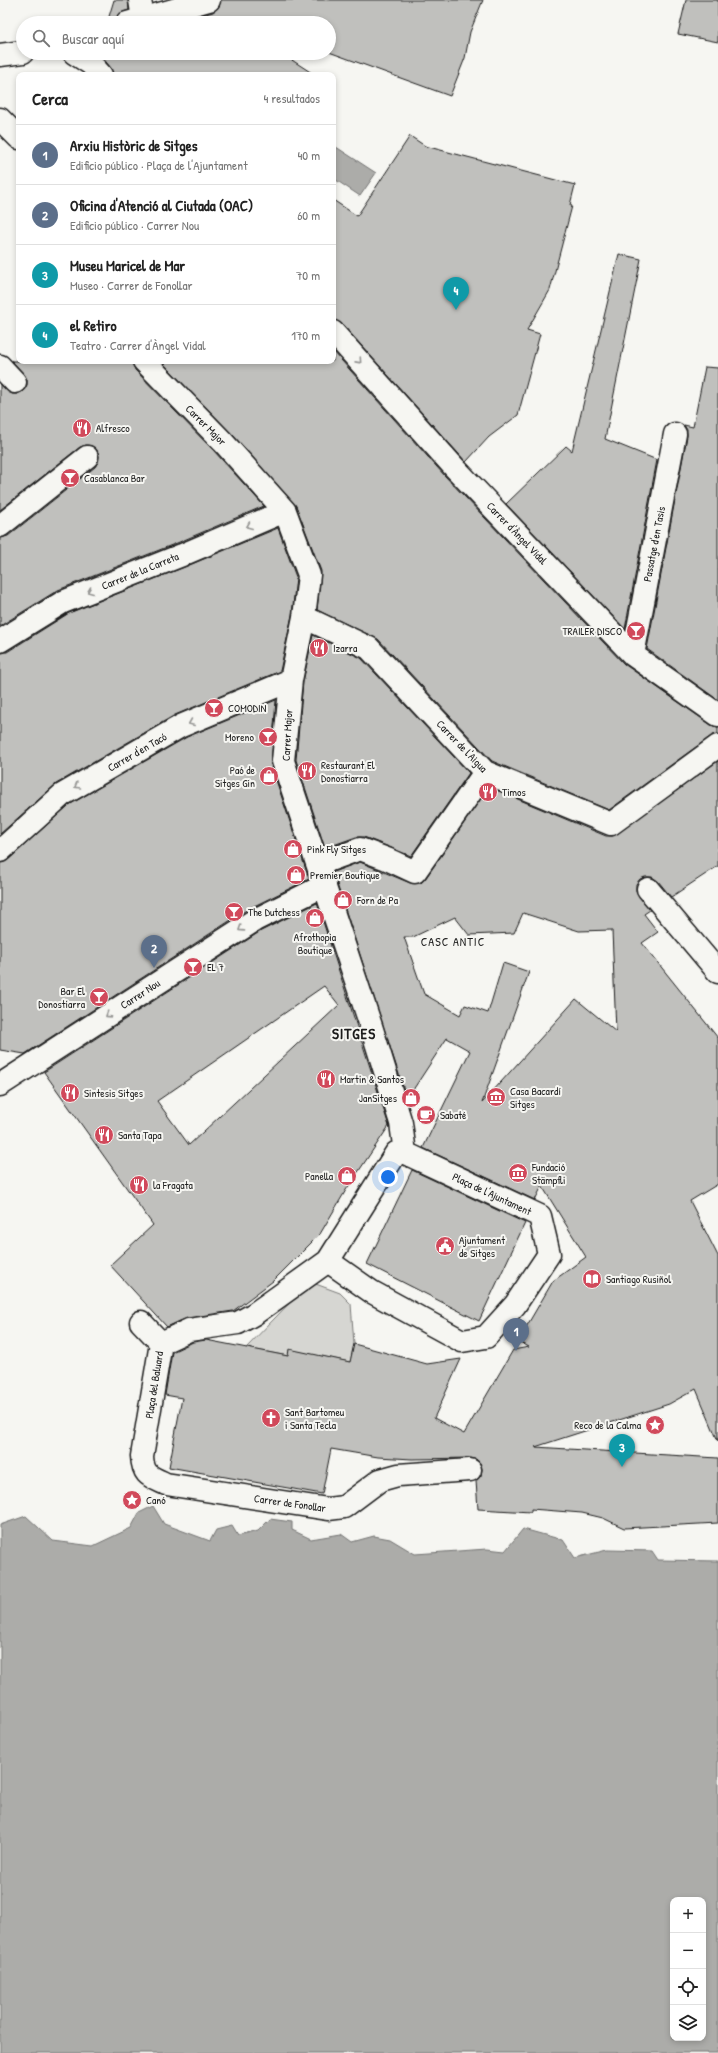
<!DOCTYPE html>
<html lang="es">
<meta charset="utf-8">
<style>
body{margin:0;font-family:"Patrick Hand",sans-serif;background:#f2f2f2;color:#222}
.controls{position:absolute;right:12px;bottom:12px;display:grid;overflow:hidden;border-radius:8px;box-shadow:0 2px 6px #0003}
.controls button{width:36px;height:36px;display:grid;place-items:center;padding:0;border:0;border-bottom:1px solid #e0e0e0;background:#fff;color:#222;font:20px sans-serif}
.you{position:absolute;left:388px;top:1177px;width:14px;height:14px;margin:-10px;border:3px solid #fff;border-radius:50%;background:#1a73e8;box-shadow:0 0 0 6px #1a73e833}
.badge{display:grid;place-items:center;width:26px;height:26px;border-radius:50%;background:#d1495b;color:#fff;font-size:13px;font-weight:700}
.pin{position:absolute;translate:-50% -33px;filter:drop-shadow(0 1px 2px #0008)}
.pin::after{content:'';position:absolute;top:21px;width:14px;height:12px;background:inherit;clip-path:polygon(0 0,100% 0,50% 100%)}
.list{margin:0;padding:0;list-style:none}
h2{display:flex;justify-content:space-between;align-items:center;height:52px;margin:0;padding:0 16px;font-size:17px}
h2 small{font-size:13px;font-weight:400;color:#767676}
.list li{display:grid;grid-template-columns:26px 1fr auto;gap:12px;align-items:center;box-sizing:border-box;height:60px;padding:0 16px;border-top:1px solid #e0e0e0}
.list b{display:block;font-size:15px;white-space:nowrap}
.list p{margin:0;font-size:13px;white-space:nowrap;color:#767676}
.list em{font-size:13px;font-style:normal;color:#767676}
.icon{flex:none;width:22px;height:22px;fill:none;stroke:currentColor;stroke-width:2;stroke-linecap:round;stroke-linejoin:round}
.map{position:relative;flex:none;width:718px;height:2053px;overflow:hidden}
.search{position:absolute;background:#fff;box-shadow:0 2px 6px #0003;left:16px;top:16px;width:320px;height:44px;display:flex;align-items:center;gap:10px;box-sizing:border-box;padding:0 14px;border-radius:22px;color:#767676;font-size:15px}
.panel{position:absolute;background:#fff;box-shadow:0 2px 6px #0003;left:16px;top:72px;width:320px;height:292px;border-radius:8px}
.map>svg:first-child{display:block}
.green{fill:#d6d6d2;stroke:#797977}
.water{fill:#acaca9;stroke:#727271;fill-rule:evenodd}
.building{fill:#c0c0bd;stroke:#1c1c1c;fill-rule:evenodd}
.lines{fill:none;stroke-linecap:round;stroke-linejoin:round}
.street-casing{stroke:#1c1c1c;stroke-width:25}
.street{stroke:#f6f6f2;stroke-width:22}
.oneway{stroke:#949492}
.labels{text-anchor:middle;stroke-width:4;stroke-linejoin:round;paint-order:stroke}
.street-label{font-size:11px;fill:#1c1c1c;stroke:#f6f6f2}
.poi-label{font-size:11px;fill:#1c1c1c;stroke:#f6f6f2;text-anchor:start}
.neighbourhood-label{font-size:12px;letter-spacing:1px;fill:#1c1c1c;stroke:#f6f6f2}
.district-label{font-size:15px;font-weight:bold;letter-spacing:1px;fill:#1c1c1c;stroke:#f6f6f2}
</style>
<div class="map">
<svg width="718" height="2053" viewBox="0 0 718 2053">
<rect width="100%" height="100%" fill="#f6f6f2"/>
<filter id="ink" filterUnits="userSpaceOnUse"><feTurbulence type="fractalNoise" baseFrequency=".025" numOctaves="2"/><feDisplacementMap in="SourceGraphic" scale="8" xChannelSelector="R" yChannelSelector="G"/><feConvolveMatrix kernelMatrix="1 2 1 2 8 2 1 2 1" color-interpolation-filters="sRGB"/></filter>
<g filter="url(#ink)">
<path class="green" d="M313 1283 340 1293 351 1304 354 1344 350 1362 289 1350 288 1356 246 1348 303 1289Z"/>
<path class="water" d="M333 145 376 173 360 196 333 178Z
M153 1506 164 1524 210 1541 216 1530 232 1526 238 1536 258 1531 270 1519 292 1522V1530L311 1539 341 1534 352 1542 374 1536 390 1539 415 1554 487 1549 505 1551 523 1529 563 1540 575 1558 607 1550 652 1551 658 1560 718 1561V2053H0V1525L26 1516 53 1541 93 1546 131 1528 139 1513ZM673 1900H703V2038H673Z"/>
<path class="building" d="M114 0H128L129 10 118 14 115 23H107Z
M221 0H483L470 32 465 58 450 96 329 52V23H173L213 12 218 8Z
M686 0H718V42L678 34Z
M99 53H281L315 75H113L110 67Z
M410 136 425 146 575 185 570 205 572 206 550 290 527 330 540 334 518 415 489 437 466 462 342 324 333 320V200L357 216Z
M619 254 641 259 605 439 657 460 625 629 506 504 566 446 572 451Z
M333 351 445 476 624 664 711 725 718 727V734L711 736 609 810 492 761 378 639 317 610 321 571 296 506 232 434 161 361H333Z
M12 361H132L135 370 214 451 264 506 177 543 58 590 0 626V538L8 536 95 467 98 462 99 456 97 450 92 446 86 445 80 447 0 510V384L12 394H17L23 391 27 385V380L24 374Z
M705 367 718 368V700L647 649 687 436V430L684 425 693 427Z
M278 528 296 577 292 615 280 671 175 715 56 784 0 834V653L7 652 69 613 187 566Z
M313 635 361 658 469 773 411 856 364 837H356L325 848 296 760 303 682Z
M276 700 271 765 309 879 248 909 25 1054 0 1050V863L8 860 69 805 187 737Z
M718 761V866L671 897 658 881 652 877H645L640 879 636 884V891L650 910 644 914 658 932 642 943 718 1038V1184L690 1201 718 1256V1441L696 1389 669 1404 535 1447 718 1458V1523L624 1528 603 1518 582 1513 531 1509V1512L478 1509 476 1481 481 1476 482 1469 480 1463 476 1459 470 1458 412 1459 378 1457 331 1449 322 1494 169 1467 182 1398 165 1395 172 1352 193 1342 206 1340 288 1356 289 1349 350 1362 354 1344 427 1364 461 1359 434 1418 464 1434 513 1350 529 1347 518 1341 553 1281 586 1257 542 1186 535 1200 423 1148 470 1051 447 1038 407 1099 333 872 360 862 410 883H421L425 879 489 787 606 836H613ZM523 913 579 931 612 930 616 1032 576 999 482 1103 529 972 503 963 488 1013 465 1005 460 1015 424 994 404 937H413L455 917 469 935 514 933Z
M317 903 389 1126 346 1190 320 1234 273 1281 233 1311 187 1318 167 1327 110 1265 153 1225 44 1072 261 931ZM324 986 339 1005 189 1145 157 1101Z
M412 1170 525 1223 479 1321 367 1264Z"/>
<g class="lines">
<defs>
<path id="street" d="M140 0 143 19
M127 23 209 0
M74 53 91 64 101 75
M0 55 23 52
M0 119 19 138
M333 332 454 467 633 655 718 715
M144 361 223 442 285 511 309 575 304 617 291 680 283 761 371 1026 401 1123 405 1153
M0 366 15 382
M0 526 87 457
M304 617 369 648 485 772 611 824 718 746
M0 641 63 602 182 555 285 511
M633 655 675 434
M0 851 62 795 181 726 291 680
M319 864 360 849 387 859 415 872 485 772
M648 889 718 972
M0 1085 255 920 325 885
M141 1322 161 1343 142 1456C143 1475 149 1476 166 1484L328 1509 344 1507 380 1480 398 1475 470 1470
M161 1343 189 1330 238 1323 254 1314 328 1261 396 1153H405L540 1216 549 1254 515 1305 486 1337 462 1341 372 1292 328 1261"/>
</defs>
<use href="#street" class="street-casing"/>
<use href="#street" class="street"/>
</g>
<defs><path id="oneway-chevron" d="M-2-3.5L2.5 0L-2 3.5" fill="none" stroke-width="1.6" stroke-linecap="round" stroke-linejoin="round"/></defs>
<g class="oneway">
<use href="#oneway-chevron" transform="translate(359 361) rotate(48)"/>
<use href="#oneway-chevron" transform="translate(249 526) rotate(157)"/>
<use href="#oneway-chevron" transform="translate(90 591) rotate(159)"/>
<use href="#oneway-chevron" transform="translate(191 723) rotate(157)"/>
<use href="#oneway-chevron" transform="translate(77 786) rotate(150)"/>
<use href="#oneway-chevron" transform="translate(241 929) rotate(147)"/>
<use href="#oneway-chevron" transform="translate(108 1015) rotate(147)"/>
</g>
</g>
<defs>
<symbol id="restaurant-disc" viewBox="-11 -11 22 22"><circle r="9.5" fill="#d1495b" stroke="#f6f6f2"/><path d="M-5-6h1v4h1v-4h1v4h1v-4h1v5L-1.5 .5V6h-2V.5L-5-1ZM5-6V6H3V1.5H1.5Q1.5-4 5-6Z" fill="#fff"/></symbol>
<symbol id="bar-disc" viewBox="-11 -11 22 22"><circle r="9.5" fill="#d1495b" stroke="#f6f6f2"/><path d="M-6-5H6L.8 .8V4.5H3.5V6h-7V4.5H-.8V.8Z" fill="#fff"/></symbol>
<symbol id="shop-disc" viewBox="-11 -11 22 22"><circle r="9.5" fill="#d1495b" stroke="#f6f6f2"/><path d="M-5-2.5h2.3a2.7 3.5 0 0 1 5.4 0H5L5.5 6h-11ZM-1.5-2.5h3a1.5 2.3 0 0 0-3 0Z" fill="#fff"/></symbol>
<symbol id="museum-disc" viewBox="-11 -11 22 22"><circle r="9.5" fill="#d1495b" stroke="#f6f6f2"/><path d="M0-6L6-3V-2H-6V-3ZM-5-1h2V3h-2ZM-1-1h2V3h-2ZM3-1h2V3H3ZM-6 4H6V6H-6Z" fill="#fff"/></symbol>
<symbol id="cafe-disc" viewBox="-11 -11 22 22"><circle r="9.5" fill="#d1495b" stroke="#f6f6f2"/><path d="M-5.5-4.5H6V0H3Q3 3.5 0 3.5H-2.5Q-5.5 3.5-5.5 0ZM3-3.2v2h1.7v-2ZM-6 4.5H4V6H-6Z" fill="#fff"/></symbol>
<symbol id="civic-disc" viewBox="-11 -11 22 22"><circle r="9.5" fill="#d1495b" stroke="#f6f6f2"/><path d="M-.6-6.5H3V-4.5H.6V-3L4-1V1h2V6H-6V1h2V-1L-.6-3ZM-1.2 2.5V6h2.4V2.5Z" fill="#fff"/></symbol>
<symbol id="library-disc" viewBox="-11 -11 22 22"><circle r="9.5" fill="#d1495b" stroke="#f6f6f2"/><path d="M-6-4Q-3-5.5-.7-3.5V5Q-3 3-6 4ZM6-4Q3-5.5 .7-3.5V5Q3 3 6 4Z" fill="#fff"/></symbol>
<symbol id="church-disc" viewBox="-11 -11 22 22"><circle r="9.5" fill="#d1495b" stroke="#f6f6f2"/><path d="M-1.2-6h2.4v3.5h3.3v2.4h-3.3V6h-2.4V-.1h-3.3v-2.4h3.3Z" fill="#fff"/></symbol>
<symbol id="sight-disc" viewBox="-11 -11 22 22"><circle r="9.5" fill="#d1495b" stroke="#f6f6f2"/><path d="M0-6L1.8-2.2L6-1.7L2.9 1.2L3.7 5.4L0 3.3L-3.7 5.4L-2.9 1.2L-6-1.7L-1.8-2.2Z" fill="#fff"/></symbol>
</defs>
<g fill-rule="evenodd">
<use href="#restaurant-disc" x="71" y="417" width="22" height="22"/>
<use href="#bar-disc" x="59" y="467" width="22" height="22"/>
<use href="#bar-disc" x="625" y="620" width="22" height="22"/>
<use href="#restaurant-disc" x="308" y="637" width="22" height="22"/>
<use href="#bar-disc" x="203" y="697" width="22" height="22"/>
<use href="#bar-disc" x="257" y="726" width="22" height="22"/>
<use href="#restaurant-disc" x="296" y="760" width="22" height="22"/>
<use href="#shop-disc" x="258" y="765" width="22" height="22"/>
<use href="#restaurant-disc" x="477" y="781" width="22" height="22"/>
<use href="#shop-disc" x="282" y="838" width="22" height="22"/>
<use href="#shop-disc" x="285" y="864" width="22" height="22"/>
<use href="#shop-disc" x="332" y="889" width="22" height="22"/>
<use href="#bar-disc" x="223" y="901" width="22" height="22"/>
<use href="#shop-disc" x="304" y="907" width="22" height="22"/>
<use href="#bar-disc" x="182" y="956" width="22" height="22"/>
<use href="#bar-disc" x="88" y="986" width="22" height="22"/>
<use href="#restaurant-disc" x="315" y="1068" width="22" height="22"/>
<use href="#restaurant-disc" x="59" y="1082" width="22" height="22"/>
<use href="#museum-disc" x="485" y="1086" width="22" height="22"/>
<use href="#shop-disc" x="400" y="1087" width="22" height="22"/>
<use href="#cafe-disc" x="415" y="1104" width="22" height="22"/>
<use href="#restaurant-disc" x="93" y="1124" width="22" height="22"/>
<use href="#museum-disc" x="507" y="1162" width="22" height="22"/>
<use href="#shop-disc" x="336" y="1165" width="22" height="22"/>
<use href="#restaurant-disc" x="128" y="1174" width="22" height="22"/>
<use href="#civic-disc" x="434" y="1235" width="22" height="22"/>
<use href="#library-disc" x="581" y="1268" width="22" height="22"/>
<use href="#church-disc" x="260" y="1407" width="22" height="22"/>
<use href="#sight-disc" x="644" y="1414" width="22" height="22"/>
<use href="#sight-disc" x="121" y="1489" width="22" height="22"/>
</g>
<g class="labels">
<g class="street-label">
<text transform="translate(206 425) rotate(45)" y="4">Carrer Major</text>
<text transform="translate(517 533) rotate(46)" y="4">Carrer d'Àngel Vidal</text>
<text transform="translate(654 544) rotate(-79)" y="4">Passatge d'en Tasis</text>
<text transform="translate(140 571) rotate(-22)" y="4">Carrer de la Carreta</text>
<text transform="translate(287 735) rotate(-87)" y="4">Carrer Major</text>
<text transform="translate(462 746) rotate(46)" y="4">Carrer de l'Aigua</text>
<text transform="translate(137 752) rotate(-30)" y="4">Carrer d'en Tacó</text>
<text transform="translate(140 994) rotate(-33)" y="4">Carrer Nou</text>
<text transform="translate(492 1194) rotate(25)" y="4">Plaça de l'Ajuntament</text>
<text transform="translate(154 1385) rotate(-81)" y="4">Plaça del Baluard</text>
<text transform="translate(290 1503) rotate(8)" y="4">Carrer de Fonollar</text>
</g>
<g class="poi-label">
<text x="96" y="432">Alfresco</text>
<text x="84" y="482">Casablanca Bar</text>
<text x="622" y="635" text-anchor="end">TRAILER DISCO</text>
<text x="333" y="652">Izarra</text>
<text x="228" y="712">COMODIN</text>
<text x="254" y="741" text-anchor="end">Moreno</text>
<text x="321" y="769">Restaurant El<tspan x="321" dy="13">Donostiarra</tspan></text>
<text x="255" y="774" text-anchor="end">Paó de<tspan x="255" dy="13">Sitges Gin</tspan></text>
<text x="502" y="796">Timos</text>
<text x="307" y="853">Pink Fly Sitges</text>
<text x="310" y="879">Premier Boutique</text>
<text x="357" y="904">Forn de Pa</text>
<text x="248" y="916">The Dutchess</text>
<text x="315" y="941" text-anchor="middle">Afrothopia<tspan x="315" dy="13">Boutique</tspan></text>
<text x="207" y="971">EL 7</text>
<text x="85" y="995" text-anchor="end">Bar El<tspan x="85" dy="13">Donostiarra</tspan></text>
<text x="340" y="1083">Martin &amp; Santos</text>
<text x="510" y="1095">Casa Bacardí<tspan x="510" dy="13">Sitges</tspan></text>
<text x="84" y="1097">Sintesis Sitges</text>
<text x="397" y="1102" text-anchor="end">JanSitges</text>
<text x="440" y="1119">Sabaté</text>
<text x="118" y="1139">Santa Tapa</text>
<text x="532" y="1171">Fundació<tspan x="532" dy="13">Stämpfli</tspan></text>
<text x="333" y="1180" text-anchor="end">Panella</text>
<text x="153" y="1189">la Fragata</text>
<text x="459" y="1244">Ajuntament<tspan x="459" dy="13">de Sitges</tspan></text>
<text x="606" y="1283">Santiago Rusiñol</text>
<text x="285" y="1416">Sant Bartomeu<tspan x="285" dy="13">i Santa Tecla</tspan></text>
<text x="641" y="1429" text-anchor="end">Reco de la Calma</text>
<text x="146" y="1504">Canó</text>
</g>
<g class="neighbourhood-label">
<text x="453" y="946">CASC ANTIC</text>
</g>
<g class="district-label">
<text x="354" y="1039">SITGES</text>
</g>
</g>
</svg>
<div class="controls">
<button>+</button>
<button>−</button>
<button><svg class="icon" aria-label="locate" viewBox="0 0 24 24"><circle cx="12" cy="12" r="6"/><path d="M12 2v4M12 18v4M2 12h4M18 12h4"/></svg></button>
<button><svg class="icon" aria-label="layers" viewBox="0 0 24 24"><path d="M12 4l9 5-9 5-9-5zM3 14l9 5 9-5"/></svg></button>
</div>
<div class="you"></div>
<div class="pin badge" style="left:516px;top:1351px;background:#5c6f8a">1</div>
<div class="pin badge" style="left:154px;top:968px;background:#5c6f8a">2</div>
<div class="pin badge" style="left:622px;top:1467px;background:#0f9aa8">3</div>
<div class="pin badge" style="left:456px;top:310px;background:#0f9aa8">4</div>
<div class="search"><svg class="icon" aria-label="search" viewBox="0 0 24 24"><circle cx="10" cy="10" r="6"/><path d="M15 15l6 6"/></svg>Buscar aquí</div>
<section class="panel">
<h2>Cerca<small>4 resultados</small></h2>
<ul class="list">
<li><span class="badge" style="background:#5c6f8a">1</span><div><b>Arxiu Històric de Sitges</b><p>Edificio público · Plaça de l'Ajuntament</p></div><em>40 m</em></li>
<li><span class="badge" style="background:#5c6f8a">2</span><div><b>Oficina d'Atenció al Ciutada (OAC)</b><p>Edificio público · Carrer Nou</p></div><em>60 m</em></li>
<li><span class="badge" style="background:#0f9aa8">3</span><div><b>Museu Maricel de Mar</b><p>Museo · Carrer de Fonollar</p></div><em>70 m</em></li>
<li><span class="badge" style="background:#0f9aa8">4</span><div><b>el Retiro</b><p>Teatro · Carrer d'Àngel Vidal</p></div><em>170 m</em></li>
</ul>
</section>
</div>
